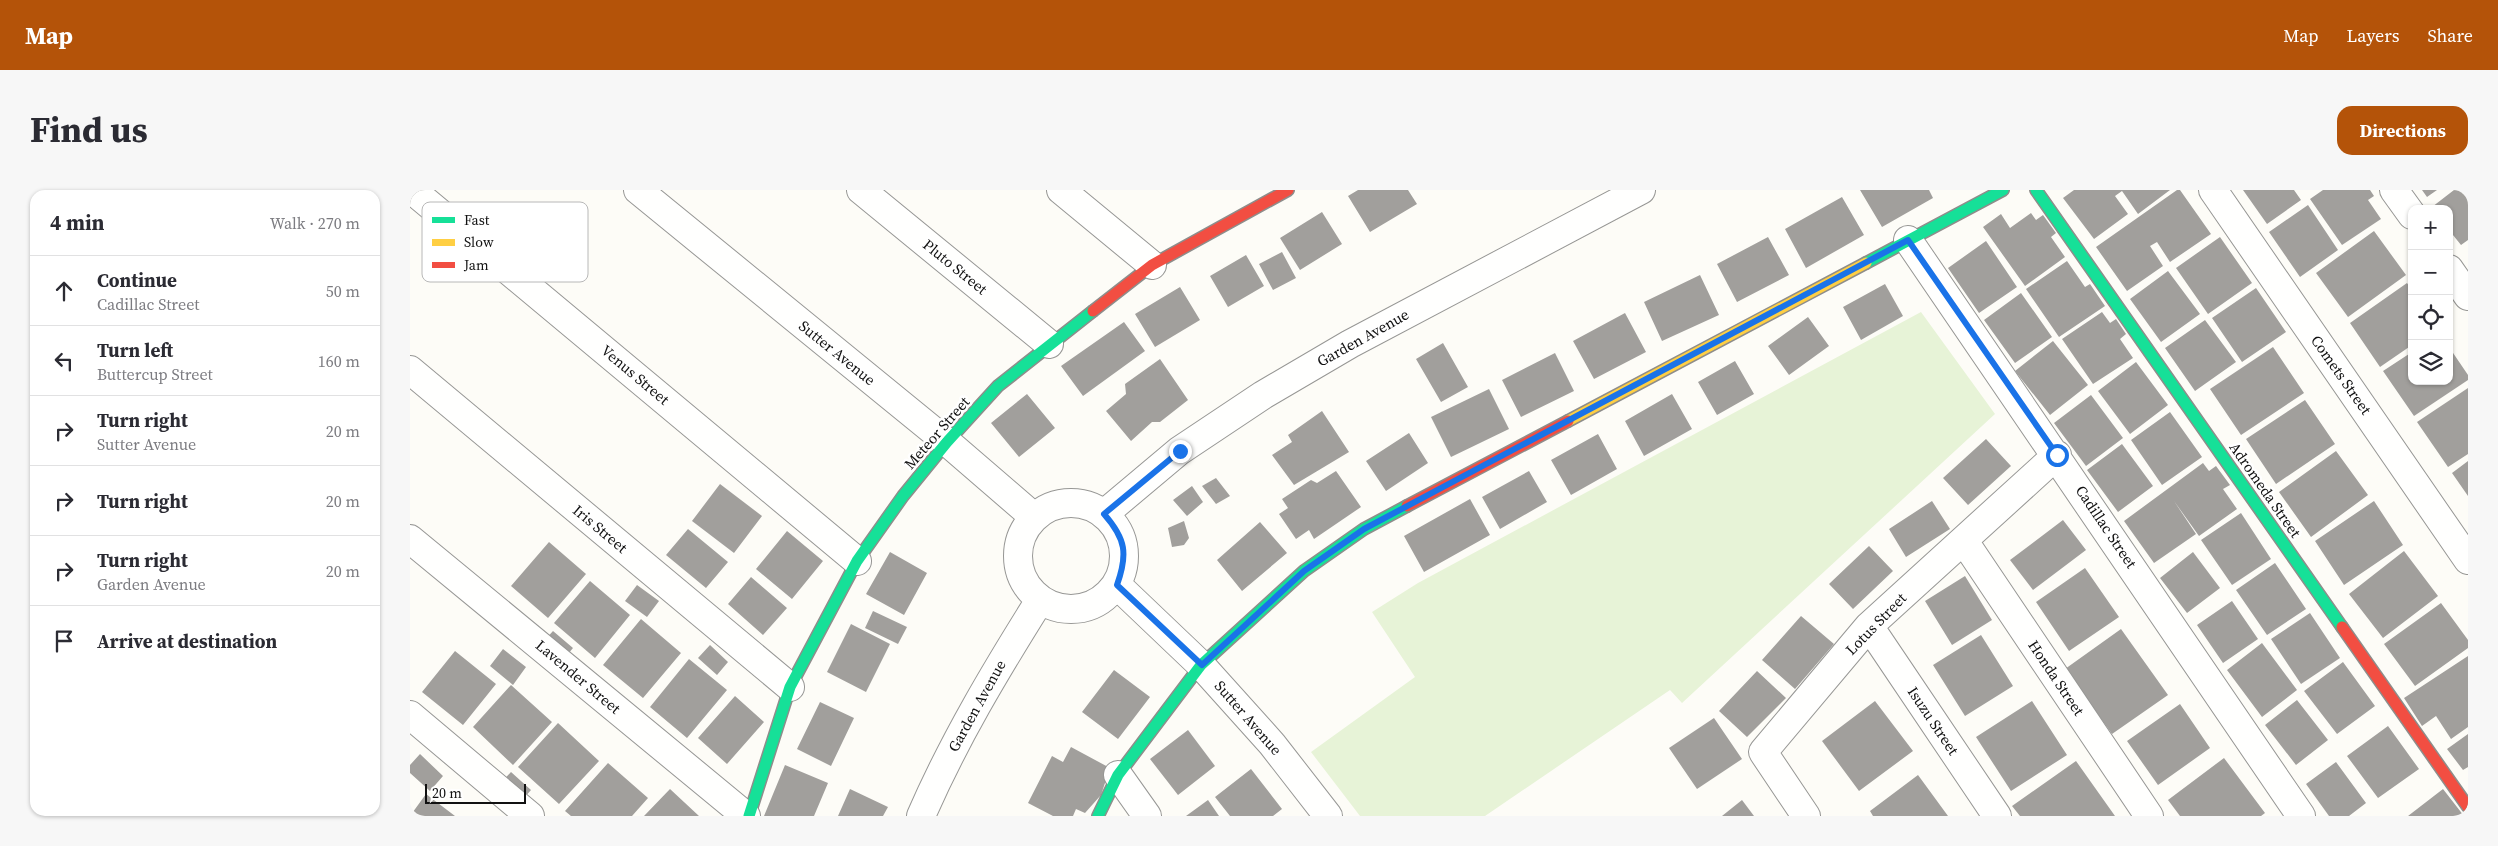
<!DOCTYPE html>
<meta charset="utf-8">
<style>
body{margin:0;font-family:"Source Serif 4",serif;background:#f7f7f7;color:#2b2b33}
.controls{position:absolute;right:15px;top:15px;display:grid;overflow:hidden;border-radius:10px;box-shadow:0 1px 4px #0004}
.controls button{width:45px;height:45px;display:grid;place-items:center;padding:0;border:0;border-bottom:1px solid #e1e1e2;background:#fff;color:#2b2b33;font:25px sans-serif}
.scale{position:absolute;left:15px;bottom:12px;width:101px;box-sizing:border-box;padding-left:5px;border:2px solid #111;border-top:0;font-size:14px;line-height:18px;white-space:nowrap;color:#111;-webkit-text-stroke:4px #fff;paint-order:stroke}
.stop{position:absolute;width:15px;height:15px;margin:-11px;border:4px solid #1a73e8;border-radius:50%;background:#fff}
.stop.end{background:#1a73e8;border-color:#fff;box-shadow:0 1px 5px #0008}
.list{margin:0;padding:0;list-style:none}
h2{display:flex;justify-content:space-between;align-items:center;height:65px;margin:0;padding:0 20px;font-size:21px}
h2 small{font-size:16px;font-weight:400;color:#7c7c81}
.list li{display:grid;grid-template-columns:32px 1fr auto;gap:15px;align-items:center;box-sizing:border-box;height:70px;padding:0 20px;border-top:1px solid #e1e1e2}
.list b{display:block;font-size:19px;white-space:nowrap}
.list p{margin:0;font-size:16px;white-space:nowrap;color:#7c7c81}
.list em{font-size:16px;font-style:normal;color:#7c7c81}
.icon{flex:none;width:28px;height:28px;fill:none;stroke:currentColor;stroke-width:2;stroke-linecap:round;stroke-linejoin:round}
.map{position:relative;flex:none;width:2058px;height:626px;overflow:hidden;border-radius:15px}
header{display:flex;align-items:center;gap:30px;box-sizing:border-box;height:70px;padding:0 25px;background:#b45309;color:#fff}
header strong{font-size:24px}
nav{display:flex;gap:28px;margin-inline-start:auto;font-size:18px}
.intro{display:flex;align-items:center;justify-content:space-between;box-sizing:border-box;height:120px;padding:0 30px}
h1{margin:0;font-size:35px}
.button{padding:12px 22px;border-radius:15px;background:#b45309;color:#fff;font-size:18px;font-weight:700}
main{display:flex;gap:30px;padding:0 30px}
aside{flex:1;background:#fff;border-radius:15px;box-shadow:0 1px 4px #0004}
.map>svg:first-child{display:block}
.green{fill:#e7f3d7}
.building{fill:#a19f9c}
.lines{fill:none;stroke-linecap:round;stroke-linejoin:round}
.street-casing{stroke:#979795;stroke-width:30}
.fast-casing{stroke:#8e8d8b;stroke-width:14}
.slow-casing{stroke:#8e8d8b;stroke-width:14}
.jam-casing{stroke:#8e8d8b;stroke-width:14}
.street{stroke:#fffffe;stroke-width:28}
.fast{stroke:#16e098;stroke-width:11}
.slow{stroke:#ffcf43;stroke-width:11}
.jam{stroke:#f24e42;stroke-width:11}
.route{stroke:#1a73e8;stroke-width:6}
.labels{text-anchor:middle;stroke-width:5;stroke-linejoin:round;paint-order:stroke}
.street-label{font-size:15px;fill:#111;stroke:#fff}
.key{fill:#fff;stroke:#b8b8b8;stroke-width:1}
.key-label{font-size:14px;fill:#111}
</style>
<header>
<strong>Map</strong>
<nav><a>Map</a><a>Layers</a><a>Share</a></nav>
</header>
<div class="intro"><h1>Find us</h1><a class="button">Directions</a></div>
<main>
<aside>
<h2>4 min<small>Walk · 270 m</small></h2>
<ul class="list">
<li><svg class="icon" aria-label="ahead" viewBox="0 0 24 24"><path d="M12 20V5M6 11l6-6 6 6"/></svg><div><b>Continue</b><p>Cadillac Street</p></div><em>50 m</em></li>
<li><svg class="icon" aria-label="left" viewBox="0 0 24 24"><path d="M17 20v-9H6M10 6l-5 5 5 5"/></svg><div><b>Turn left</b><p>Buttercup Street</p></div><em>160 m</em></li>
<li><svg class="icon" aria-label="right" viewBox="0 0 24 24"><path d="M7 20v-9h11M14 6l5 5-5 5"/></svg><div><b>Turn right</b><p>Sutter Avenue</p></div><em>20 m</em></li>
<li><svg class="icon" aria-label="right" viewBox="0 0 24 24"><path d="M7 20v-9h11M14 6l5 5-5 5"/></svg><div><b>Turn right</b></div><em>20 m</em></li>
<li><svg class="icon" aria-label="right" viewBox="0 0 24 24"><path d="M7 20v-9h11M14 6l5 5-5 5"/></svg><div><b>Turn right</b><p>Garden Avenue</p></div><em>20 m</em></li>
<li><svg class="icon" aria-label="arrive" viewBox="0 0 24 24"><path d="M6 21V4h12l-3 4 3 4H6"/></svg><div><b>Arrive at destination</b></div></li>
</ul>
</aside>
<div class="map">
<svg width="2058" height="626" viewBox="0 0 2058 626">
<rect width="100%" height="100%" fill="#fdfcf7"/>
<path class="green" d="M1511 122 1585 224 1272 513 1260 500 1075 626H950L901 562 1005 487 962 422 1008 393Z"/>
<path class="building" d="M948 0H998L1007 14 960 42 938 6Z
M1450 0H1519L1523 8 1472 37Z
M1664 0H1760L1728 24 1712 1 1705 6 1718 24 1684 49 1653 8Z
M1767 0H1770L1801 44 1760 72 1747 52 1740 56 1753 76 1717 101 1686 57Z
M1833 0H1884L1891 10 1857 34Z
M1913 0H1960L1964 6 1958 10 1971 29 1932 55 1900 9Z
M2012 0H2027L2017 7Z
M2044 0H2058V50L2051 55 2039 40V19H2023L2022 17Z
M1432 7 1454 45 1396 78 1375 39Z
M1898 15 1928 60 1890 87 1859 42Z
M912 22 932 54 890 80 870 48Z
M1621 23 1626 30 1633 25 1646 43 1641 47 1655 67 1615 96 1573 37 1591 24 1600 38Z
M1964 41 1996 85 1938 127 1906 83Z
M1358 47 1379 85 1327 112 1307 74Z
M1810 47 1842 93 1798 124 1766 78Z
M1576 51 1607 97 1569 123 1538 78Z
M872 62 886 88 863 100 849 74Z
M836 65 854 96 818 117 800 86Z
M1657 71 1675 97 1680 94 1695 116 1649 147 1616 99Z
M1758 81 1790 124 1751 152 1720 109Z
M1290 85 1309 125 1252 151 1234 112Z
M1997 93 2002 100V155L1970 177 1940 133Z
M1475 94 1493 126 1451 150 1433 117Z
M770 97 790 130 745 157 725 124Z
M1846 98 1876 142 1832 172 1802 128Z
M1611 103 1642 147 1605 173 1574 130Z
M1692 122 1700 133 1706 129 1716 144 1710 149 1723 168 1683 194 1652 149Z
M1215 123 1236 162 1184 189 1163 151Z
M1398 127 1419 156 1379 185 1358 156Z
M1795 130 1826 172 1785 201 1755 158Z
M714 132 735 161 673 206 651 176Z
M1643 151 1678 195 1640 225 1605 181Z
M1033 153 1058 197 1031 212 1006 169Z
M1863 157 1894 203 1831 245 1800 199Z
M2039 157 2058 185V190L2004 226 1973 181 2002 162V191H2039Z
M1145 163 1164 201 1111 227 1092 190Z
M750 169 778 210 750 232H742L721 251 696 221 716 204 715 194Z
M1325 171 1344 204 1307 225 1288 192Z
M1726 172 1758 215 1720 244 1688 201Z
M2058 198V264L2038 277 2007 232Z
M1079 199 1099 239 1041 267 1021 227Z
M617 204 645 238 609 267 581 233Z
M1262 204 1282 239 1234 266 1215 231Z
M1681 205 1713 248 1676 276 1644 233Z
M1895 210 1925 254 1866 294 1836 249Z
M912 221 939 262 884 295 862 265 882 252 878 245Z
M1760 222 1792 267 1752 295 1721 250Z
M999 243 1018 273 976 301 956 271Z
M1188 244 1207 279 1161 305 1141 270Z
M1576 249 1601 276 1558 315 1533 288Z
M1712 254 1743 296 1708 322 1677 280Z
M1926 261 1958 305 1901 347 1869 302Z
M2058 271V306L2042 283Z
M1793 273 1799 281 1806 276 1820 295 1813 299 1827 319 1789 346 1764 311 1786 344 1744 373 1714 331Z
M926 281 951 317 904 349 899 340 886 349 869 324 878 318 872 309 901 290 907 293Z
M1119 281 1137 312 1090 339 1072 307Z
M806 288 820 306 806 314 792 296Z
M310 294 352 326 324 363 282 331Z
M782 296 793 312 777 326 763 310Z
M1060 309 1080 345 1014 382 994 346Z
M1522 311 1540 339 1496 367 1479 339Z
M1964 311 1993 355 1934 395 1905 351Z
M1831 323 1861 369 1822 395 1791 350Z
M1653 330 1676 360 1623 400 1600 370Z
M774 331 779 348 774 355 762 357 758 338Z
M850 332 877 363 832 401 807 370Z
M278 339 318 372 296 398 256 365Z
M377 341 413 371 382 409 346 379Z
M139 352 176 384 138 428 101 396Z
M1459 356 1483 381 1443 419 1419 394Z
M1994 361 2028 406 1973 448 1939 404Z
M480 362 517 383 494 425 456 404Z
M1783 362 1810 398 1777 423 1750 388Z
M1865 373 1896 419 1857 445 1826 400Z
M1675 378 1709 427 1659 461 1626 412Z
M1555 386 1582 430 1542 455 1515 411Z
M341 387 377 418 353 445 318 414Z
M180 391 220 425 185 468 144 433Z
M227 395 249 411 237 427 215 411Z
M1822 411 1848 449 1813 473 1787 435Z
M2031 413 2058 450V458L2005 496 1974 454Z
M463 421 497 437 488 454 455 438Z
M1900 423 1930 468 1891 494 1861 449Z
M1391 426 1424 454 1385 499 1352 470Z
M231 429 271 463 233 508 193 475Z
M441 434 480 454 456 502 417 482Z
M1711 439 1758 505 1702 544 1655 479Z
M143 441 163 458 153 470 132 453Z
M1571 445 1603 496 1555 526 1523 475Z
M1852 453 1887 500 1852 527 1817 480Z
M300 455 318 472 307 485 288 468Z
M93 459 116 477 103 495 80 476Z
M45 461 86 494 53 535 12 502Z
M2058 466V537L2041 549 2026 526 2012 536 1994 508Z
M279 469 317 500 277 548 240 517Z
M1933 472 1965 516 1927 544 1894 501Z
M704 480 740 507 708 549 672 522Z
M1347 481 1376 508 1337 547 1309 521Z
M101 495 142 532 103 575 63 537Z
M325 506 354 532 317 574 288 548Z
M1887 510 1918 550 1886 575 1855 535Z
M1465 511 1503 561 1449 601 1412 551Z
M1622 511 1657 565 1601 601 1566 547Z
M410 512 444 528 421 576 387 559Z
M1770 514 1800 558 1748 595 1717 551Z
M1304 528 1332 569 1287 599 1259 558Z
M148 533 189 571 149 614 108 577Z
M1978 536 2009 579 1968 608 1937 566Z
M778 540 805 576 768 605 740 569Z
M2058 544V577L2053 580 2037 559Z
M661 557 700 578 691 605 675 623 666 619 663 626H643L618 613 642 566 653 572Z
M10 564 33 586 20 601 0 583V575Z
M1814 568 1855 623 1851 626H1770L1758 610Z
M1666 571 1705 626H1610L1602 616Z
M1926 572 1956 613 1939 626H1919L1896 594Z
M198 573 238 608 222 626H161L155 621Z
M375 575 418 593 404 626H354Z
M841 579 872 619 863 626H820L805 607Z
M101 582 121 600 108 615 87 597Z
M1508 585 1538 626H1463L1460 621Z
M260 599 289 626H234Z
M440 599 478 617 473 626H428Z
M2033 599 2054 626H1998Z
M16 604 45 626H0Z
M798 610 809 626H776Z
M1332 610 1344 626H1312Z"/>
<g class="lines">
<defs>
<path id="street" d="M2 0 447 371
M228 0 537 252 624 327
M451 0 639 154
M651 0 742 75
M1803 0 2058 370
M1984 0 2002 25
M1498 50 1891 626
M2039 79 2058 106
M0 180 380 497
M608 366a53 53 0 1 1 106 0a53 53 0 1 1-106 0Z
M694 324 769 261 853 205 940 154 1231 0
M0 349 336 626
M1554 351 1739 626
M707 395 791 475 862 554 918 626
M1459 436 1587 626
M0 525 120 626
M708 585 737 626
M511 626C544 550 586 480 630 410
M1396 626 1353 562 1459 436 1647 265"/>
<path id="fast" d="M1626 0 1932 437
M1456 73 1593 0
M339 626 380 497 447 371 493 306 537 252 588 196 683 121
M688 626 708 585 791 475 894 381 954 339 997 316"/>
<path id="slow" d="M1158 231 1456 73"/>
<path id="jam" d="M683 121 742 75 878 0
M997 316 1158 231
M1932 437 2058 617"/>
</defs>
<use href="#street" class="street-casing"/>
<use href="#fast" class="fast-casing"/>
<use href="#slow" class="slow-casing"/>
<use href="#jam" class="jam-casing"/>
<use href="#street" class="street"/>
<use href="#fast" class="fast"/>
<use href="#slow" class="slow"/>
<use href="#jam" class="jam"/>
</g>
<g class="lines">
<path class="route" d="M770 261 694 324C716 349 718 364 707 395L792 475 894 381 954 339 1498 50 1647 265"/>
</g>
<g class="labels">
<g class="street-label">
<text transform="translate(545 77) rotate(39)" y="5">Pluto Street</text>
<text transform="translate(953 148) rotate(-29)" y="5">Garden Avenue</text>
<text transform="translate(427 163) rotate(39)" y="5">Sutter Avenue</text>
<text transform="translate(225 185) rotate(40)" y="5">Venus Street</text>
<text transform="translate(1931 185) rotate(55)" y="5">Comets Street</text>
<text transform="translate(527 243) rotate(-49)" y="5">Meteor Street</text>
<text transform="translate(1855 300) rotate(55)" y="5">Adromeda Street</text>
<text transform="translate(1696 337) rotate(56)" y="5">Cadillac Street</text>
<text transform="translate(190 339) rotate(40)" y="5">Iris Street</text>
<text transform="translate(1466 434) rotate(-46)" y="5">Lotus Street</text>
<text transform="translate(168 487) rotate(40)" y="5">Lavender Street</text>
<text transform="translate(1646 488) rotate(56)" y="5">Honda Street</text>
<text transform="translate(567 516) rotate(-61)" y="5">Garden Avenue</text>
<text transform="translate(838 528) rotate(49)" y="5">Sutter Avenue</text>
<text transform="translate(1523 531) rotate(56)" y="5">Isuzu Street</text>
</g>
</g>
<rect x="12" y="12" width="166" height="80" rx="8" class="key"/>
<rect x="22" y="27" width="23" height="6" fill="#16e098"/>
<rect x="22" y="49" width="23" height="7" fill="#ffcf43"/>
<rect x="22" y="72" width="23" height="6" fill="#f24e42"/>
<g class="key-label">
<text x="54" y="35">Fast</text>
<text x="54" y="57">Slow</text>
<text x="54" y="80">Jam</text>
</g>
</svg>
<div class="controls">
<button>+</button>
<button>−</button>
<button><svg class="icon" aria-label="locate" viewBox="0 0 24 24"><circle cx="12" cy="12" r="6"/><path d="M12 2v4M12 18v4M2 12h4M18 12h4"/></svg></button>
<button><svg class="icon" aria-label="layers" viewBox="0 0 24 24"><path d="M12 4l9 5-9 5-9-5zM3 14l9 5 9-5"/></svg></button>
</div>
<div class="scale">20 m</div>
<div class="stop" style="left:1647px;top:265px"></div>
<div class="stop end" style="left:770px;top:261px"></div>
</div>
</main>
